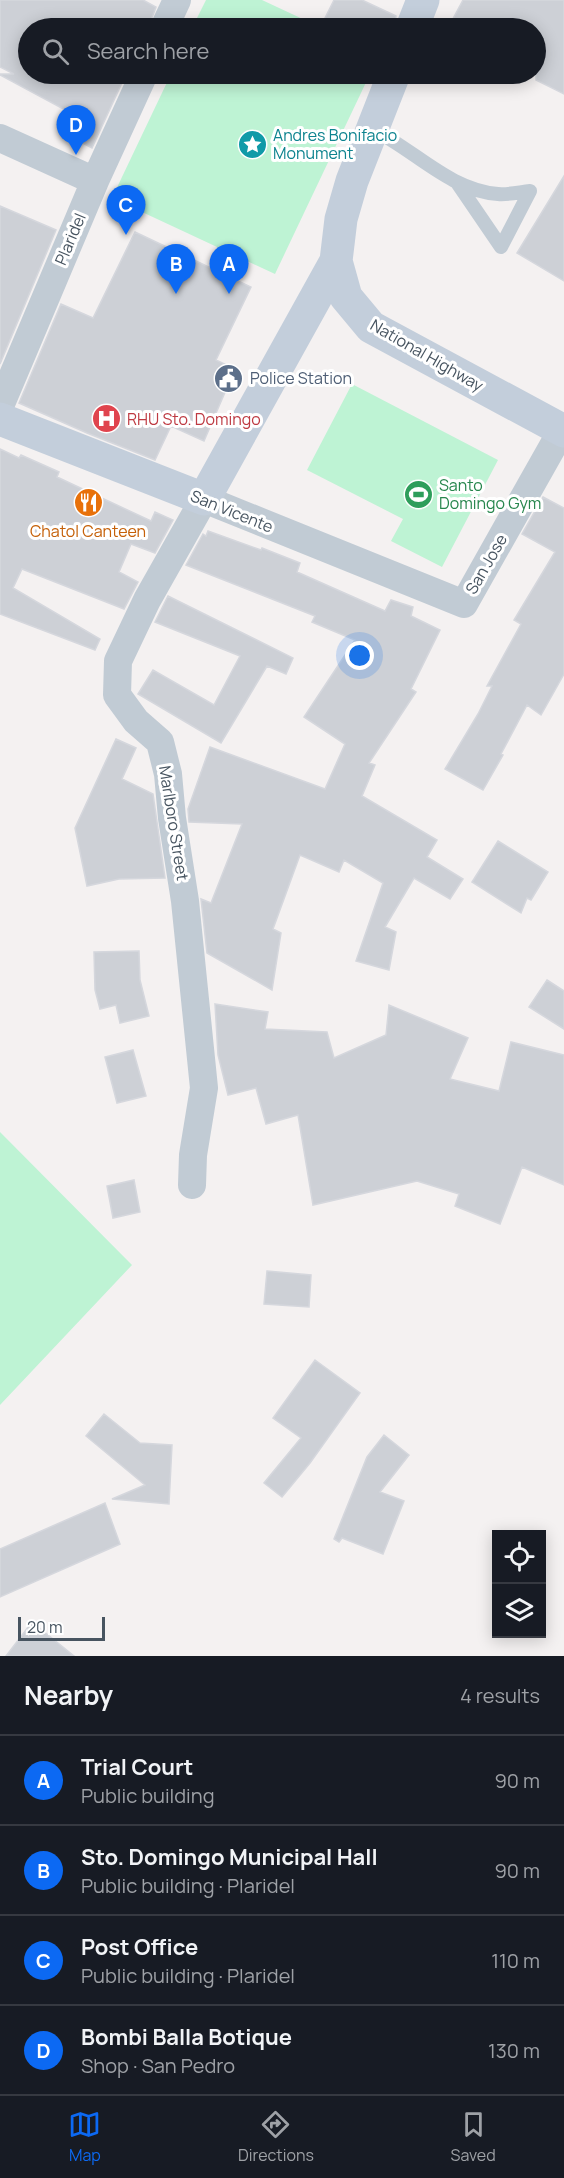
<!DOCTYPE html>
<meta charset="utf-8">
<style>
body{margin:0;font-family:Manrope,sans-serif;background:#242831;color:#f1f3f6}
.controls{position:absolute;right:18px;bottom:18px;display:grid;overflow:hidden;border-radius:0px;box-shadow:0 3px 15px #0003}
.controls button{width:54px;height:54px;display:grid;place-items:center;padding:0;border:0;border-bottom:2px solid #363941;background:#171b24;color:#f1f3f6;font:30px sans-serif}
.scale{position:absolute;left:18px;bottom:15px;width:87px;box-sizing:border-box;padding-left:6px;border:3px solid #475460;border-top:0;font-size:16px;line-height:21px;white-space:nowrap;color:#475460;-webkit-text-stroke:4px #fff;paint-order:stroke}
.you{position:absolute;left:360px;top:656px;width:21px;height:21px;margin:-15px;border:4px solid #fff;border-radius:50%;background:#1a73e8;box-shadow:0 0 0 9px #1a73e833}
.badge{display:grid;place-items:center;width:39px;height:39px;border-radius:50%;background:#0c69f3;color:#fff;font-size:20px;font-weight:700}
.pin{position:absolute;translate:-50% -50px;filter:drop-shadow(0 2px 3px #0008)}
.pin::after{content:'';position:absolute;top:32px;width:21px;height:18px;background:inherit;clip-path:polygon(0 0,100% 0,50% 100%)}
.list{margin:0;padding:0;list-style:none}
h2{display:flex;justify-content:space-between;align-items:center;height:78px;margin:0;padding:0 24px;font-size:26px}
h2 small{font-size:20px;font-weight:400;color:#9ea1a6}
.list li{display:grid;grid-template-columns:39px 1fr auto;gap:18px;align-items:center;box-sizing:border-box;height:90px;padding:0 24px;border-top:2px solid #363941}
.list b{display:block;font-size:22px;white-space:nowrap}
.list p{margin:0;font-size:20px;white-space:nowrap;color:#9ea1a6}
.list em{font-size:20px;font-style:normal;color:#9ea1a6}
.icon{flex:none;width:33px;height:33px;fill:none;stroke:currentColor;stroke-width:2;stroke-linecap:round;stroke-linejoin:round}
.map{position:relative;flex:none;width:564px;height:1656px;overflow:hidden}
.search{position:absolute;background:#171b24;box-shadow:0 3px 15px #0003;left:18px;right:18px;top:18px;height:66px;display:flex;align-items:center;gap:15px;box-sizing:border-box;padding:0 21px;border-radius:33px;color:#9ea1a6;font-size:22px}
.sheet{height:438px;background:#171b24}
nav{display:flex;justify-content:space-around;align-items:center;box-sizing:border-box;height:84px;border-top:2px solid #363941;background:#171b24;font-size:16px;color:#9ea1a6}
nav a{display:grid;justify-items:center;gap:3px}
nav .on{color:#0c69f3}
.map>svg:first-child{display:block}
.green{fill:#bef3d4}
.building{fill:#cdd0d6;stroke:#d5d7dd;stroke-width:1.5}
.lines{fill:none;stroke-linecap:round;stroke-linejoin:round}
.lane{stroke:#c1cbd4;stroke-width:14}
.street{stroke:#c1cbd4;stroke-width:28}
.secondary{stroke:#c3cedb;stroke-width:33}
.labels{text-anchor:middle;stroke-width:6;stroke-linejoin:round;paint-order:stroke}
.culture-label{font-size:16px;fill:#0d838f;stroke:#fff;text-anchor:start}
.street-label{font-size:16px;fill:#475460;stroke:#fff}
.service-label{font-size:16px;fill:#4e5e75;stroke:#fff;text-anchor:start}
.health-label{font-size:16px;fill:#be3a42;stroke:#fff;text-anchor:start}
.leisure-label{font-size:16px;fill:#27864d;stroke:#fff;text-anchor:start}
.food-label{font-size:16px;fill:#c56008;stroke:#fff}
</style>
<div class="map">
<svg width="564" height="1656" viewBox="0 0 564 1656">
<rect width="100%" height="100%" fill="#f4f1f1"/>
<path class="green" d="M206 0H262L322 28H192Z
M171 74H370L275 274 112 198Z
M352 384 498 460 442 567 391 541 403 519 307 470Z
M0 1132 132 1265 0 1405Z"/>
<path class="building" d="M0 0H143L156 7 148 28H123L108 21 104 28H28V74H126L92 148 61 132 71 113 0 75V74H14L0 67Z
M334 0H362L396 16 394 28H320Z
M463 0H564V94L536 80V28H448Z
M564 176V281L517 253Z
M0 206 56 230 0 364Z
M135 232 251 287 216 360 235 369 204 441 171 426 155 460 87 433 19 403 61 304 93 318Z
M0 449 19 458 21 455 59 472 57 477 151 521 155 512 173 520 155 553 131 544 119 572 138 582 124 609 22 569 13 588 100 639 95 650 0 614Z
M543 497 564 508V674L541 715 527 705 501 754 503 755 483 790 445 769 478 714 492 686H487L521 624 514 620 555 552 522 534Z
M208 531 261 550 262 548 300 563 297 572 385 611 391 600 413 607 411 616 440 630 411 689 416 692 369 763 375 765 362 796 437 840 427 857 463 879 450 899 414 878 385 927 396 932 389 970 356 961 383 883 344 860 339 872 300 855 273 929 281 933 272 990 207 953 201 899 211 903 242 824 189 822 188 809 210 747 325 789 345 744 304 717 355 640 312 622 315 616 186 565 203 534 206 536Z
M168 596 293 658 286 674 267 666 221 743 138 694 153 670 214 705 240 656 155 622Z
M116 739 136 748 122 779 153 794 165 878 119 879 87 886 75 828Z
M498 841 548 872 531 900 527 898 521 913 472 882Z
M139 951 140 980 149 1016 120 1023 116 1005 100 1009 95 990 94 952Z
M547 980 564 991V1029L529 1007Z
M215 1004 268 1012 265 1029 327 1032 334 1058 386 1035 389 1005 468 1038 450 1079 499 1091 511 1042 564 1055V1185L522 1167 500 1224 455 1206 459 1194 417 1181 313 1205 298 1115 266 1124 256 1088 228 1095 218 1055Z
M133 1050 146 1096 117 1103 105 1057Z
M134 1180 140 1212 113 1218 107 1186Z
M267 1271 311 1275 309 1307 264 1304Z
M315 1360 360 1393 310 1463 282 1497 264 1483 301 1438 273 1418Z
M104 1414 140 1443 172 1445 169 1504 112 1499 145 1485 86 1436Z
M384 1435 409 1455 380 1492 404 1501 383 1554 342 1538 339 1542 334 1539 367 1457Z
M105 1503 120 1544 0 1597V1549Z
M32 1622 74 1656H6Z"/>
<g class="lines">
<path class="lane" d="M372 129C415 150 449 190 498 194 508 195 520 192 530 191L501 247 458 184"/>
<path class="street" d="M164 28 177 0
M0 138 95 181
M0 406 95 181 144 74
M192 1185 193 1155 204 1088 185 901 172 818 168 774 160 742 136 721 117 695 118 661 147 600 204 499 464 604 562 430"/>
<path class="secondary" d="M412 28 423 0
M394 74 352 181 341 219 336 261 346 297 371 327 564 431
M0 419 204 499 336 261"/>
</g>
<defs>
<symbol id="sight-disc" viewBox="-11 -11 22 22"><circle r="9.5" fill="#0f9aa8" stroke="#fff"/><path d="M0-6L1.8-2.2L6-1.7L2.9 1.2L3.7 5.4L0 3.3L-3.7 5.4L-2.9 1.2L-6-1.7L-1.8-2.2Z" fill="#fff"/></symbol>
<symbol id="civic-disc" viewBox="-11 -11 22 22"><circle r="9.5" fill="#5c6f8a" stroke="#fff"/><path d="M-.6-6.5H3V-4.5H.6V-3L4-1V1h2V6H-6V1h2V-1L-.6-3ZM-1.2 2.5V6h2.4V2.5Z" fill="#fff"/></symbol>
<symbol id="hospital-disc" viewBox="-11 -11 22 22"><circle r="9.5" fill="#e0444e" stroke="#fff"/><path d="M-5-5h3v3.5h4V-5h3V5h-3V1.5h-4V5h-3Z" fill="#fff"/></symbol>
<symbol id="stadium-disc" viewBox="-11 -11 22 22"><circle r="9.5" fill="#2e9e5b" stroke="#fff"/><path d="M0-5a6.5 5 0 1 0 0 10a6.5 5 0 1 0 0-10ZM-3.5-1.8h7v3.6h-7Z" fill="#fff"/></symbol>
<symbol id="restaurant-disc" viewBox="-11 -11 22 22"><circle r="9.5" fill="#e8710a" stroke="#fff"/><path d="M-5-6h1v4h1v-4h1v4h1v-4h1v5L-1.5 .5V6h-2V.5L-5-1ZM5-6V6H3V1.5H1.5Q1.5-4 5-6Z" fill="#fff"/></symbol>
</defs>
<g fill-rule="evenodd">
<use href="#sight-disc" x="236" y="128" width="33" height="33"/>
<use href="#civic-disc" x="212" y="362" width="33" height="33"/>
<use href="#hospital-disc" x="90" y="402" width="33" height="33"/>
<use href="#stadium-disc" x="402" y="478" width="33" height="33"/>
<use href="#restaurant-disc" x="72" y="486" width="33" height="33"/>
</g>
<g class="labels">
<g class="culture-label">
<text x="273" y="141">Andres Bonifacio<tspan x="273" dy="18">Monument</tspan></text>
</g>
<g class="street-label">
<text transform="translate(70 239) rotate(-67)" y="6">Plaridel</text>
<text transform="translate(427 355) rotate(30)" y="6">National Highway</text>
<text transform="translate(232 511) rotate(22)" y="6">San Vicente</text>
<text transform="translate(486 564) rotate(-60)" y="6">San Jose</text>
<text transform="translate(174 823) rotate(81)" y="6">Marlboro Street</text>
</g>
<g class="service-label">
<text x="250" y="384">Police Station</text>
</g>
<g class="health-label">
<text x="127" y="425">RHU Sto. Domingo</text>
</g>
<g class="leisure-label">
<text x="439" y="491">Santo<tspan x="439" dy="18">Domingo Gym</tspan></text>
</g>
<g class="food-label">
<text x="88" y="537">Chatol Canteen</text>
</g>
</g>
</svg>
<div class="controls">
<button><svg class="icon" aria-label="locate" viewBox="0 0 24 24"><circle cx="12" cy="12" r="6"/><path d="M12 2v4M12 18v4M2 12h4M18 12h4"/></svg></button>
<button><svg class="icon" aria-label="layers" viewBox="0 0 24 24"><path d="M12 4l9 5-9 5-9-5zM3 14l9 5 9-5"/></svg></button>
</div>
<div class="scale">20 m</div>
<div class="you"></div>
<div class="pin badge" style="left:229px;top:294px">A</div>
<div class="pin badge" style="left:176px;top:294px">B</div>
<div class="pin badge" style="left:126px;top:235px">C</div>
<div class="pin badge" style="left:76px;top:155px">D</div>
<div class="search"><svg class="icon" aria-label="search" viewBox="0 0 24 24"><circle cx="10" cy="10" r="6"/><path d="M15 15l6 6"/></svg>Search here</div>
</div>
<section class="sheet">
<h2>Nearby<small>4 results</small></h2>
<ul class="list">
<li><span class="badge">A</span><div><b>Trial Court</b><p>Public building</p></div><em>90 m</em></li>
<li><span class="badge">B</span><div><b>Sto. Domingo Municipal Hall</b><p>Public building · Plaridel</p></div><em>90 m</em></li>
<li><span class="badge">C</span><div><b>Post Office</b><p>Public building · Plaridel</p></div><em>110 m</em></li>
<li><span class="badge">D</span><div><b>Bombi Balla Botique</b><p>Shop · San Pedro</p></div><em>130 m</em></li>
</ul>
</section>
<nav>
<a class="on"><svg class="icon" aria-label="map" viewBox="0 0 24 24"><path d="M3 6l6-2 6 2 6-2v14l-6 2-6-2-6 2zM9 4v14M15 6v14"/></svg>Map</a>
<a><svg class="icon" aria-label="directions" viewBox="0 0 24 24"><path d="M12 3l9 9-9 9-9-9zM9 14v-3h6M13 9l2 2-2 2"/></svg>Directions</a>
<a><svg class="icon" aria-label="saved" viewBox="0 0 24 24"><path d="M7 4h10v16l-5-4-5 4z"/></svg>Saved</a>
</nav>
